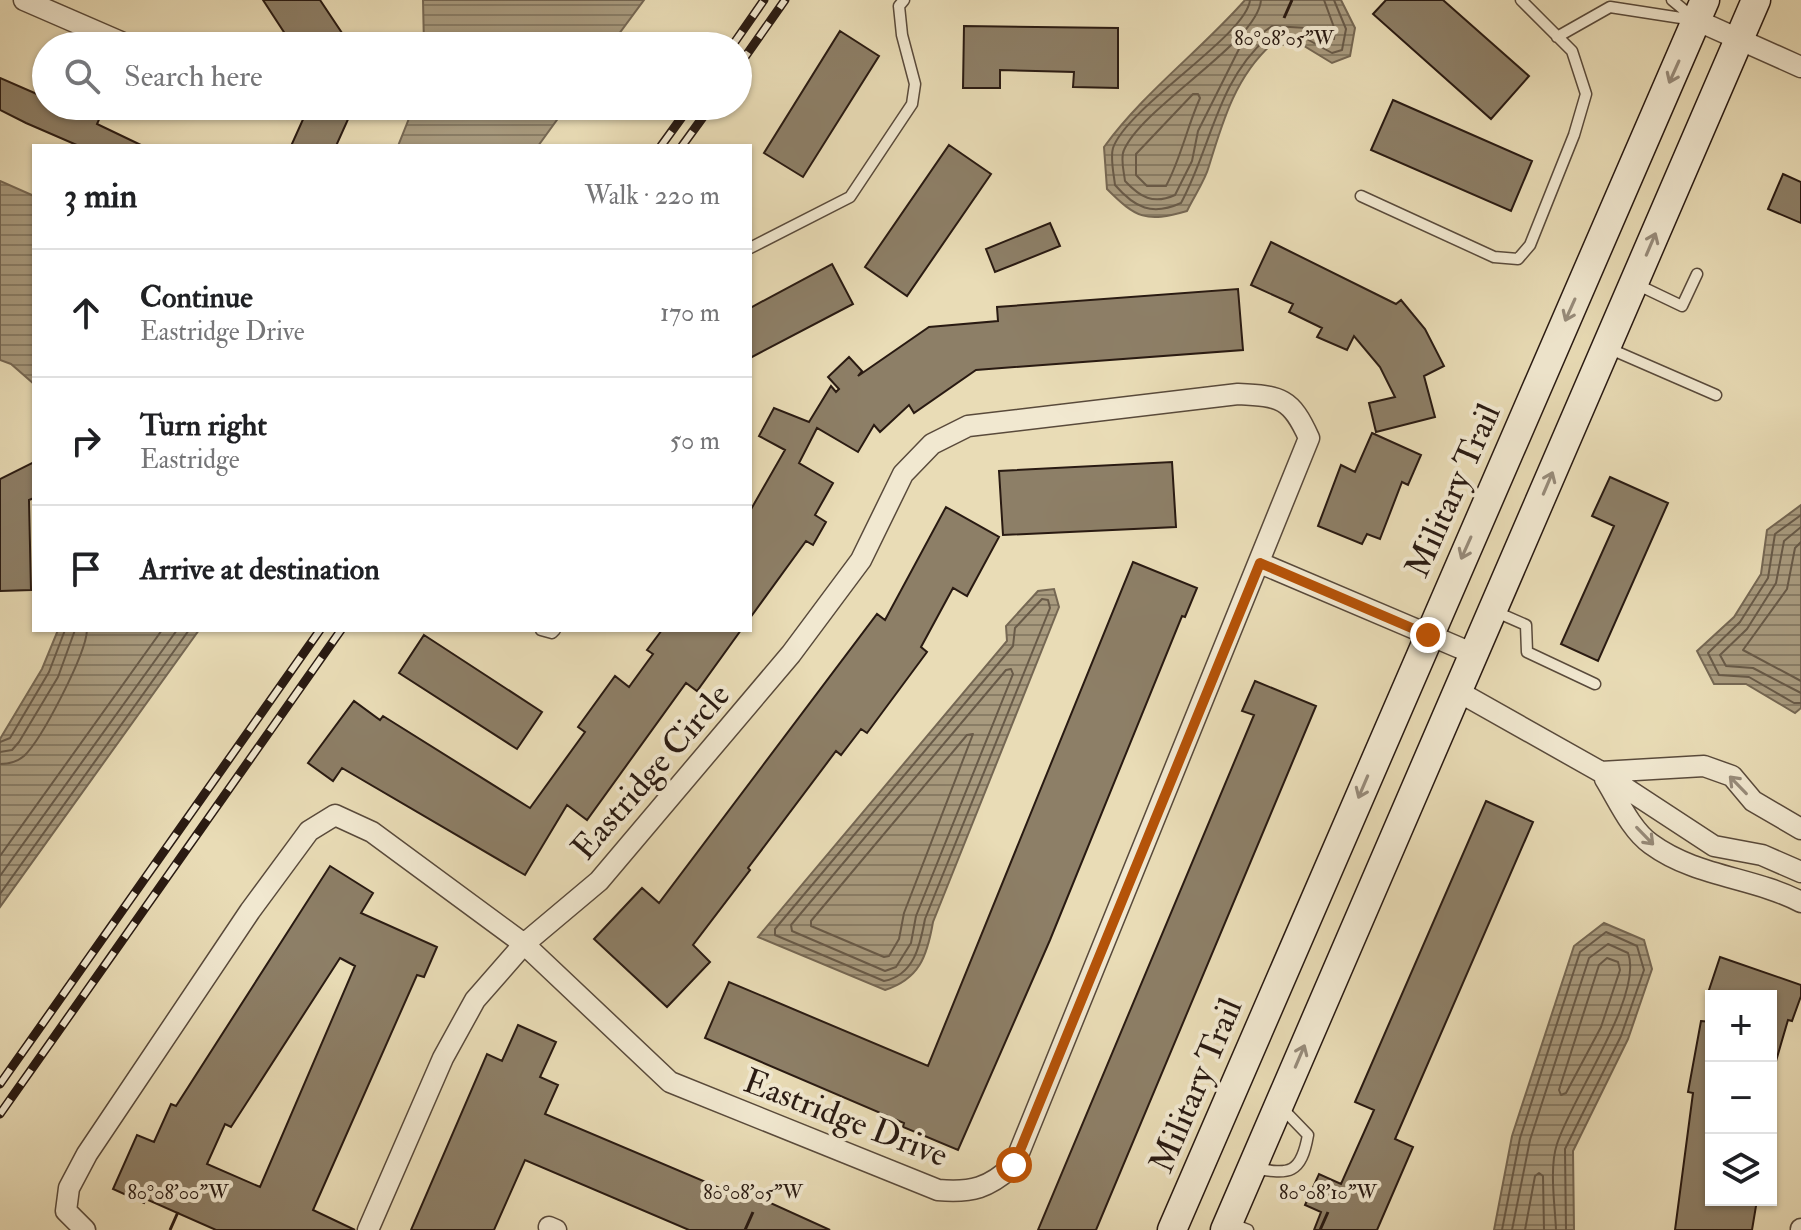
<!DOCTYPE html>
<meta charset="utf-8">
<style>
body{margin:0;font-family:"IM FELL Double Pica",serif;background:#f6f6f6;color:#202124}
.controls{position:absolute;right:24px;bottom:24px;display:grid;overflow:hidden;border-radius:0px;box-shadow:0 2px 6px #0004}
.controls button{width:72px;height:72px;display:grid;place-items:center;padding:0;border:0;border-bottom:2px solid #e0e0e0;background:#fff;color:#202124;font:40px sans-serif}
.stop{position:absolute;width:24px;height:24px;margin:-18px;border:6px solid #b45309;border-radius:50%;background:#fff}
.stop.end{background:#b45309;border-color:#fff;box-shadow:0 2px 8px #0008}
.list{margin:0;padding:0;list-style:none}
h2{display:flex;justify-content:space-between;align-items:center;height:104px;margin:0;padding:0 32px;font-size:34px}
h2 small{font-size:26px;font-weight:400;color:#757577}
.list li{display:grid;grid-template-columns:52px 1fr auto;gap:24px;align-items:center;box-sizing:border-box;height:128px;padding:0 32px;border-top:2px solid #e0e0e0}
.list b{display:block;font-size:30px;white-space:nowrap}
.list p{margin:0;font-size:26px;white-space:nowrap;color:#757577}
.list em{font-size:26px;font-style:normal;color:#757577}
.icon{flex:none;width:44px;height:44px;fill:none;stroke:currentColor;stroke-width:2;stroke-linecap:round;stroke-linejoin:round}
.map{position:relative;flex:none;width:1801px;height:1230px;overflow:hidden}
.search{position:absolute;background:#fff;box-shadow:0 2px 6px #0004;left:32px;top:32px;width:720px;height:88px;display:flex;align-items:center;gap:20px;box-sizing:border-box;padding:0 28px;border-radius:44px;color:#757577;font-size:30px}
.panel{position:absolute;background:#fff;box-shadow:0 2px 6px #0004;left:32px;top:144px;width:720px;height:488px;border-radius:0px}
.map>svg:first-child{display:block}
.water{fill:url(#water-rules);stroke:#756753;stroke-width:2}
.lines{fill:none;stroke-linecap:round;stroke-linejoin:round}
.shore{stroke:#685a48;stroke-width:2}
.building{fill:#8d7f67;stroke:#291a12;stroke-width:2;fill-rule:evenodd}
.lane-casing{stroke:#594a3b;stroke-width:13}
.street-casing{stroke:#594a3b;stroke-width:23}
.secondary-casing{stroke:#291a12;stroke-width:31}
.lane{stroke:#f1e8d0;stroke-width:10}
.street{stroke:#f1e8d0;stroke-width:20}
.secondary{stroke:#f1e8d0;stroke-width:28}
.rail-casing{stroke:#291a12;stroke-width:9}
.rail{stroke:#f1e8d0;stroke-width:6;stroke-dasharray:18;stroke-linecap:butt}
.oneway{stroke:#978b7a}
.route{stroke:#b45309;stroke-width:10}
.ticks{fill:none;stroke:#291a12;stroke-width:3}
.labels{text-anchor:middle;stroke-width:8;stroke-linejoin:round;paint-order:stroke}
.street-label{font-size:34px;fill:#291a12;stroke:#f1e8d0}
.ticks-label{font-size:20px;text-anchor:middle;fill:#291a12;stroke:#f1e8d0;stroke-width:8;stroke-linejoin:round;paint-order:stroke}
</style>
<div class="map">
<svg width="1801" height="1230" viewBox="0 0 1801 1230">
<defs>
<pattern id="water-rules" width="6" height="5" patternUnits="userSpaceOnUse" patternTransform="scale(2)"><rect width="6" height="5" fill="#a89a7e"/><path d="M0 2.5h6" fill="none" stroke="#897d66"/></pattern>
</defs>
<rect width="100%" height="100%" fill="#e9dcb6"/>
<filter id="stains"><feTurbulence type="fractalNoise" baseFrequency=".0025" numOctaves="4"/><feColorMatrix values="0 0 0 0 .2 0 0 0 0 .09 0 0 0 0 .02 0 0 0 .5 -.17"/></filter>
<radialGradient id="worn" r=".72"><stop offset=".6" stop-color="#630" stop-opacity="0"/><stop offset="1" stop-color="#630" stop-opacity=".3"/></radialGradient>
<path class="water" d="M423 0H644L610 46H424Z
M1245 0H1341L1355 28 1350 56 1332 63 1304 46 1272 44C1236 76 1223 120 1209 166 1205 181 1194 196 1187 211 1146 223 1136 218 1107 189L1104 147C1144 92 1200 51 1245 0Z
M414 106H567L538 146H398Z
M0 181 34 196V384L11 364 0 360Z
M1801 505V708L1795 713 1746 684H1714L1697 651 1734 617 1761 574 1767 530Z
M1054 589 1059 607 933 922C927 957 919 979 885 990L758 937 1007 641 1006 626 1038 591Z
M58 630H199L0 907V739L42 669Z
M1604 923 1644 940 1652 969 1628 1039 1573 1151 1574 1230H1494L1512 1136 1574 946Z"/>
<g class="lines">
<path class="shore" d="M1250 0C1247 35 1127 107 1113 148 1110 158 1114 175 1115 185 1135 208 1152 216 1181 203 1211 148 1217 81 1267 38H1305L1332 53 1342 50 1346 29 1334 0
M1261 0C1258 42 1143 106 1124 150 1120 158 1124 172 1125 181 1140 197 1153 205 1175 195L1192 161 1198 131 1239 49 1272 26 1308 28 1334 39 1335 30 1324 0
M1193 94H1198L1200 98C1187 127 1181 158 1166 186H1147L1136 175V154Z
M1801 515 1775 534 1768 578 1740 622 1708 653 1719 675 1749 677 1794 703H1801
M1801 527 1784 541 1776 583 1747 629 1720 655 1726 666 1753 668 1801 693
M1801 542 1795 548 1787 589 1743 650 1801 681
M1042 599 1048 600 1050 608 925 919C920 946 914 975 884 981L775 935V929L1013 646 1015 628Z
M1006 670 1011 669 1013 674 916 916 911 943 896 967 885 971 792 931 791 925Z
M973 734 904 913 899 939 889 956 884 957 811 926V921L967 735Z
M0 742 10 738 49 672 65 630
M0 752 12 750 19 742 58 677 75 630
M0 764C9 764 17 762 24 756 42 739 86 654 87 630
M0 856 162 630
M0 876 177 630
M0 894 189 630
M1607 958 1618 962 1620 970 1601 1027 1566 1093 1561 1095 1559 1090 1599 965Z
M1502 1230 1520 1138 1580 952 1606 932 1637 946 1644 970 1621 1036 1565 1149 1566 1230
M1512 1230 1530 1140 1589 958 1608 944 1628 953C1644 994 1571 1099 1557 1144 1549 1168 1555 1205 1556 1230
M1525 1230 1535 1176 1539 1173 1543 1176 1544 1230"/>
</g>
<path class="building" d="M263 0H320L342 33 322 46H293Z
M1386 0H1443L1529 76 1491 119 1373 14Z
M964 26 1118 28V88L1073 87 1074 72 1000 70V88H963Z
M840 31 879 56 803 177 764 153Z
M0 78 46 98V106H105L97 124 143 146H79L26 123 0 110Z
M1393 100 1532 161 1511 211 1371 150Z
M309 106H354L336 146H291Z
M949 145 991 174 907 296 865 267Z
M1783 174 1801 182V223L1768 209Z
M1050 223 1060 246 995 272 986 249Z
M1271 242 1396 304 1401 300 1425 329 1444 366 1424 376 1435 417 1376 432 1369 403 1395 397 1380 367 1354 336 1347 350 1317 337 1322 328 1289 312 1293 304 1251 285Z
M832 264 853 304 750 358V308Z
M1238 289 1243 350 976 370 914 413 909 405 880 432 874 425 858 452 817 428 799 463 833 483 815 515 826 522 813 545 806 541 750 618V511L785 450 759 436 774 408 809 422 831 386 836 392 839 389 828 377 849 357 862 371 858 376 929 327 998 321 997 307Z
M1372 433 1421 455 1408 485 1402 482 1380 539 1367 534 1362 544 1318 526 1341 465 1355 472Z
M34 462V498L29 500 31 590 0 591V479Z
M1172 462 1176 527 1003 535 999 471Z
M1610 477 1668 503 1598 661 1561 644 1614 526 1592 516Z
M946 507 999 537 967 596 953 588 921 647 927 652 867 733 861 729 841 755 836 751 748 868 750 870 693 945 710 962 667 1007 594 939 642 888 659 903 877 614 885 620Z
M1133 562 1197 588 1185 617 1182 616 1050 940 958 1150 903 1127 904 1123 705 1038 729 982 928 1066Z
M662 630H741L697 691 686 683 587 820 567 805 525 875 342 768 333 781 308 763 354 701 380 720 383 716 530 808 585 732 578 727 615 676 629 687 653 654 647 650Z
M424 635 542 712 517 749 399 673Z
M1255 681 1316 706 1096 1230H1038L1254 715 1242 711Z
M1486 801 1533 822 1395 1139 1413 1147 1377 1230H1314L1321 1212 1305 1205 1319 1174 1341 1184 1374 1110 1355 1102Z
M330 866 373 893 361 913 437 947 424 977 417 975 313 1210 355 1230H216L146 1199 144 1203 113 1189 137 1135 154 1142 171 1104 176 1106ZM340 958 355 966 260 1187 207 1164 225 1124 231 1127Z
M1720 957 1801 985V996L1792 1021 1788 1020 1776 1061 1771 1060V996H1707Z
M1701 1021 1711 1022V1200H1757L1752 1230H1675L1693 1093 1688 1092Z
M518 1025 556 1042 540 1077 558 1085 545 1114 741 1197 744 1191 830 1230H689L525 1160 494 1230H411L487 1054 502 1061Z"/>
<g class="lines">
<defs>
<path id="lane" d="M1672 0 1695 19
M1557 37 1610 7 1694 20
M1361 196 1494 257 1518 259 1530 245 1574 135 1586 94 1572 51 1521 0
M750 248 850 197 912 104 915 84 902 35 899 6 904 0
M1636 284 1682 306 1697 274
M1608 348 1716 395
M1494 611 1526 625 1527 652 1595 684
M541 630 552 633 555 630
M1254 1168C1290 1175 1301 1174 1308 1135L1280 1106
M1230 1223 1248 1230"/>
<path id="street" d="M24 0 130 46
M1696 20 1801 67
M1260 563 1474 654
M1459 692 1601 772 1714 846 1762 855 1801 872
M1601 772 1704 766 1732 776 1753 801 1801 829
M1605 779C1618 800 1631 830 1651 844 1696 877 1753 877 1801 902
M549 1227 556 1230
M85 1230 66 1211 69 1188 87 1154 250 911 309 831 335 815 372 832 524 944 670 1082 938 1190C972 1193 989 1188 1014 1165L1309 438C1291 398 1281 396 1238 394L968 426 932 444 903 474 861 560 791 654 599 881 524 944 475 1000 443 1058 368 1230
M1801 1230V1229"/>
<path id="secondary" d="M1172 1230 1705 0
M1225 1230 1756 0"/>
</defs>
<use href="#lane" class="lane-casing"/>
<use href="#street" class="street-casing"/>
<use href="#secondary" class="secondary-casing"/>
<use href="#lane" class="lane"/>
<use href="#street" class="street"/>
<use href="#secondary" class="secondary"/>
<defs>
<path id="rail" d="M732 46 764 0
M738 67 785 0
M661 146 690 106
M682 146 711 106
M0 1084 320 630
M0 1114 341 630"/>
</defs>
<use href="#rail" class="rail-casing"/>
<use href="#rail" class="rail"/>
</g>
<defs><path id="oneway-shaft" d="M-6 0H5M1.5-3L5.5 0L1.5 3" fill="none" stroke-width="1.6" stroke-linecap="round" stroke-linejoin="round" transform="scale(2)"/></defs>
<g class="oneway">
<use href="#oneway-shaft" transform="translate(1674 72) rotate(114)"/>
<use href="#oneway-shaft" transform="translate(1651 244) rotate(-67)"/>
<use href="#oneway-shaft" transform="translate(1570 310) rotate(114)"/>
<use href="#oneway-shaft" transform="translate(1548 483) rotate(-67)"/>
<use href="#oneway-shaft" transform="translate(1466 548) rotate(114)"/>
<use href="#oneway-shaft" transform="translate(1738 785) rotate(-134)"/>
<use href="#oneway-shaft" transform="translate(1363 787) rotate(113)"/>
<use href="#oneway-shaft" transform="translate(1645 836) rotate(46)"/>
<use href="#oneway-shaft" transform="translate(1300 1056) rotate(-67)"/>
</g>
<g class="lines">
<path class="route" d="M1014 1165 1260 563 1428 635"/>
</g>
<path class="ticks" d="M1284 18 1292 0M170 1230 178 1212M745 1230 753 1212M1320 1230 1328 1212"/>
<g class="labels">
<g class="street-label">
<text transform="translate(1452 490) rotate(-66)" y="12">Military Trail</text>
<text transform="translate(650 771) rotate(-49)" y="12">Eastridge Circle</text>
<text transform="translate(1195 1085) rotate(-67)" y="12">Military Trail</text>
<text transform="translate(846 1117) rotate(21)" y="12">Eastridge Drive</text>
</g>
</g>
<g class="ticks-label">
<text x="1284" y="45">80°08'05"W</text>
<text x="178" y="1199">80°08'00"W</text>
<text x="753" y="1199">80°08'05"W</text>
<text x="1328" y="1199">80°08'10"W</text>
</g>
<rect width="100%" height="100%" filter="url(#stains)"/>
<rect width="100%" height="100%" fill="url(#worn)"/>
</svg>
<div class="controls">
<button>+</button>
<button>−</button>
<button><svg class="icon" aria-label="layers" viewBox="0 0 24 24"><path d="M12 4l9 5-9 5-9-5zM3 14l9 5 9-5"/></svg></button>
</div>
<div class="stop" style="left:1014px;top:1165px"></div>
<div class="stop end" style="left:1428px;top:635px"></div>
<div class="search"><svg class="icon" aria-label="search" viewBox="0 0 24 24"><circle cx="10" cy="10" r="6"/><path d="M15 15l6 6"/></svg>Search here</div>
<section class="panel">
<h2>3 min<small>Walk · 220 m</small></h2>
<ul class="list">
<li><svg class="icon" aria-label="ahead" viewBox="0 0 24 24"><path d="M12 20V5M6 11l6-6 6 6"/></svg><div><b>Continue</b><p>Eastridge Drive</p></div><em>170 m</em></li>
<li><svg class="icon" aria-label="right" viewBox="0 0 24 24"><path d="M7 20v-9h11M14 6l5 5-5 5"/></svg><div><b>Turn right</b><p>Eastridge</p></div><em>50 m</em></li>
<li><svg class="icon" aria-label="arrive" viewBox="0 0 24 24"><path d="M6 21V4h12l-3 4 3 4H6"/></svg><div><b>Arrive at destination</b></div></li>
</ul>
</section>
</div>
